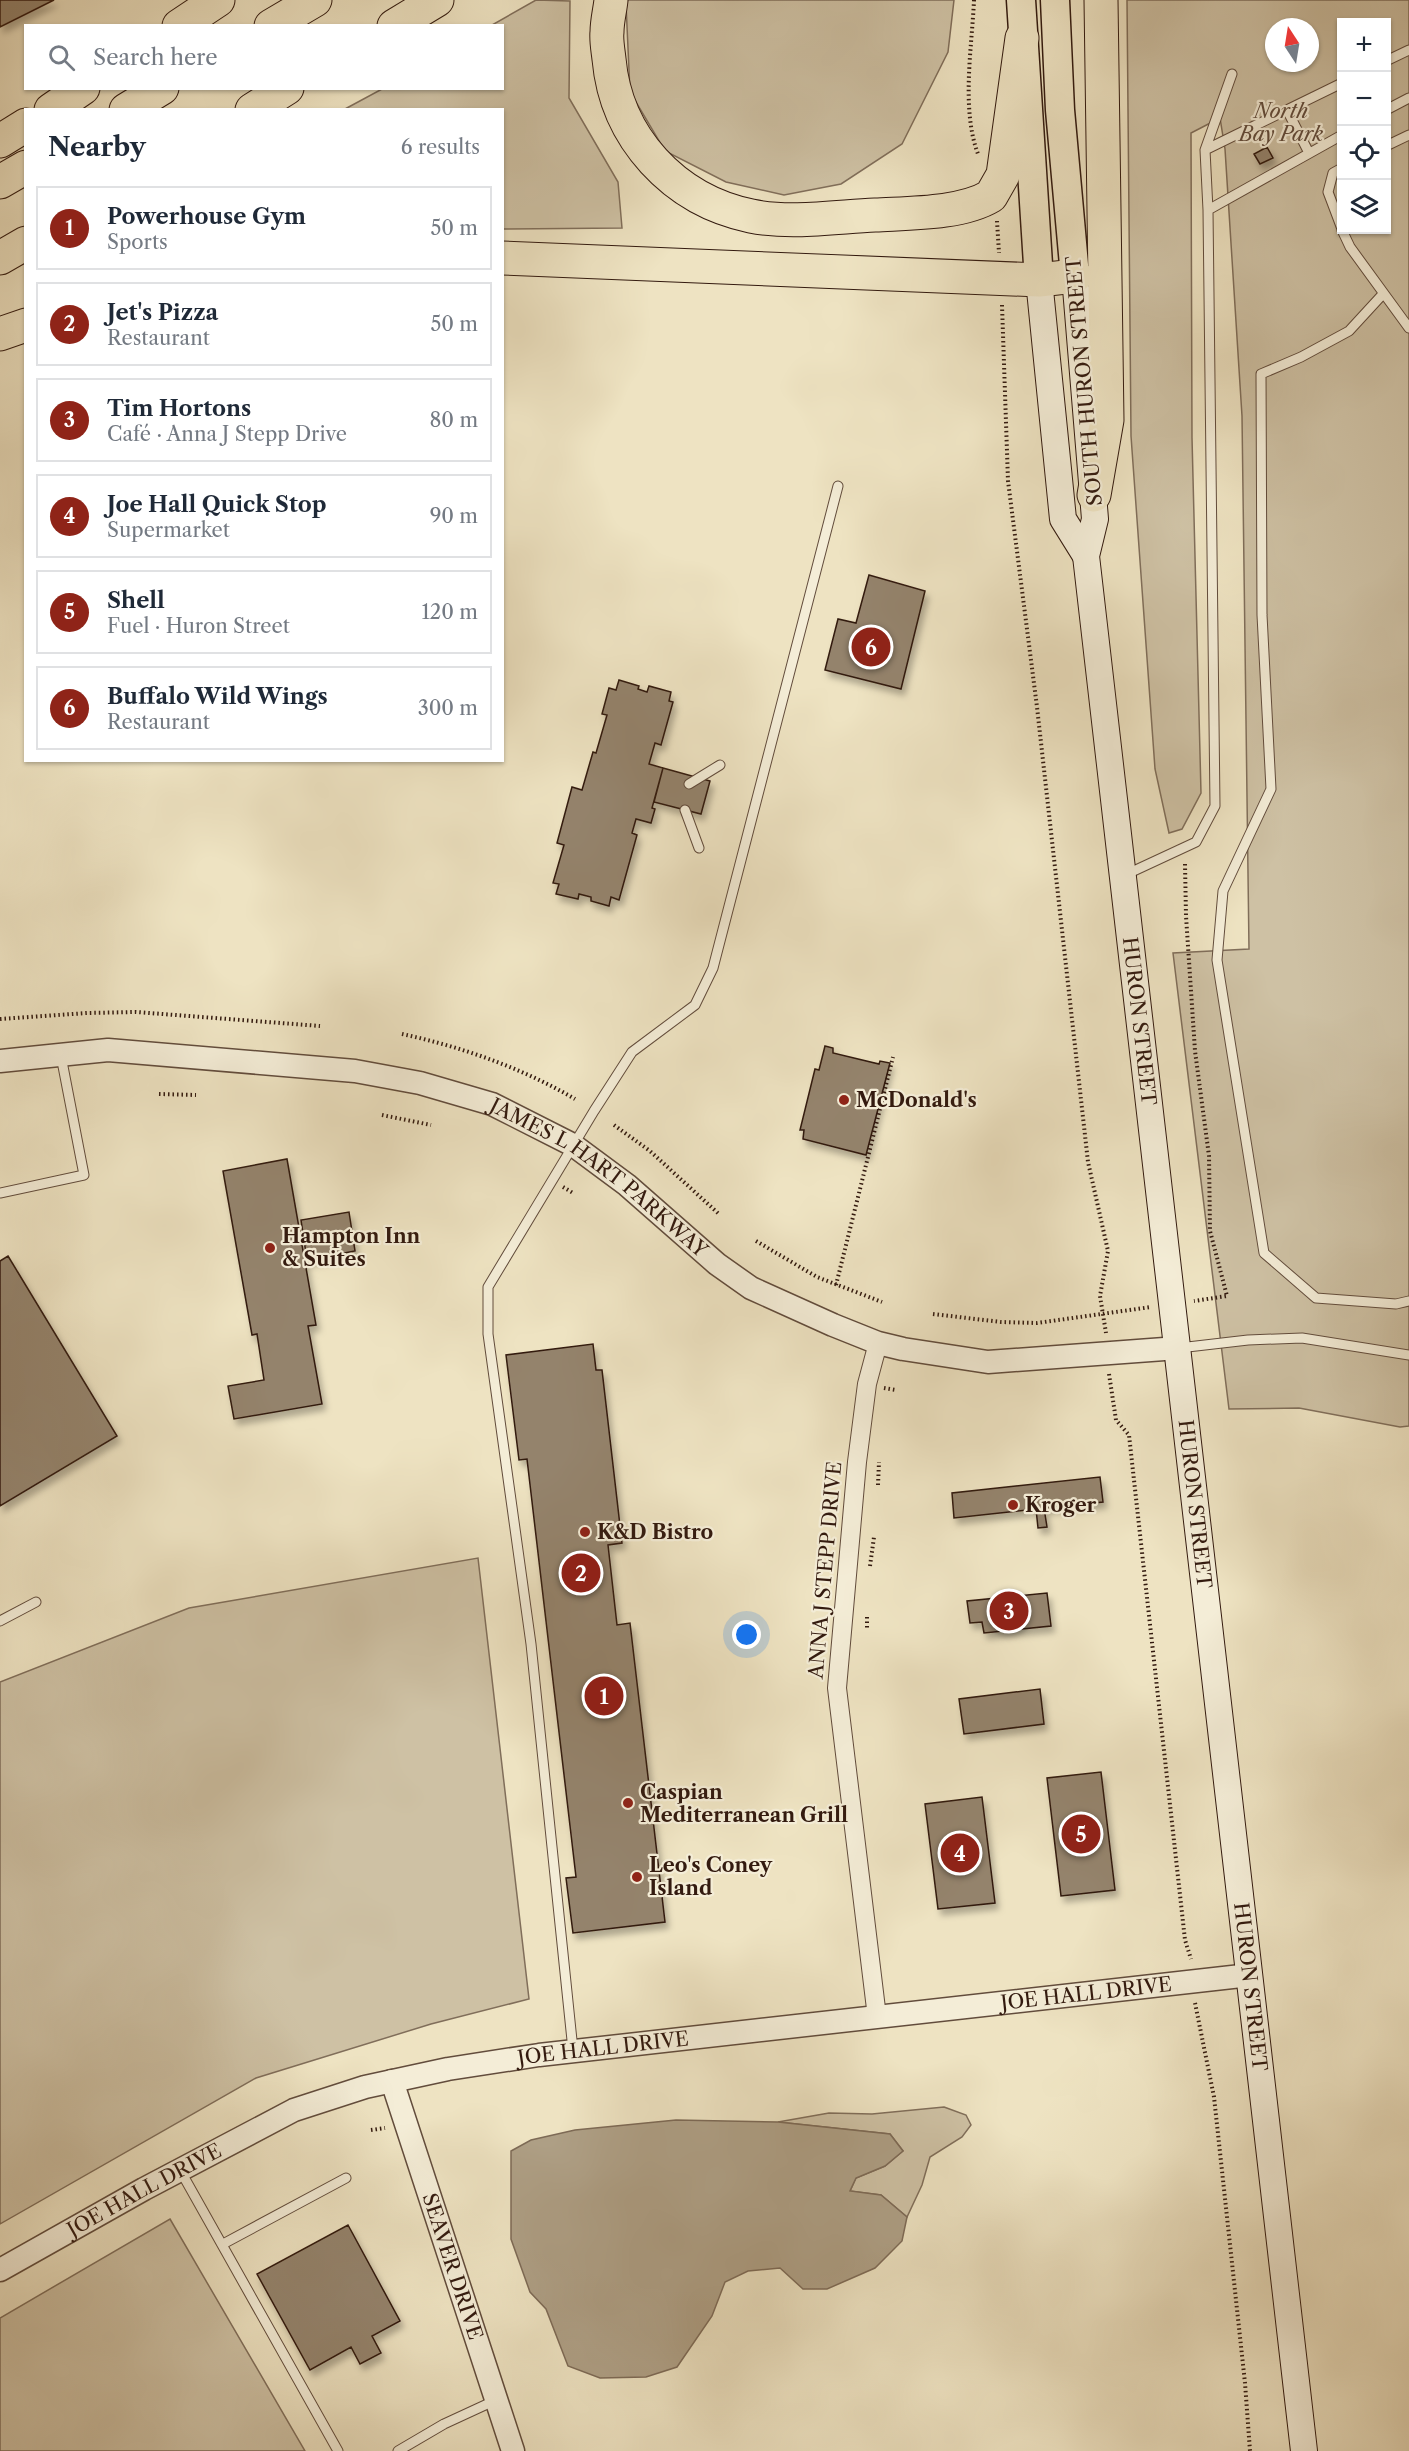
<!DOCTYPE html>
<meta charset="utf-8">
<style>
body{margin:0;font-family:"Libre Caslon Text",serif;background:#f6f6f7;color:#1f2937}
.controls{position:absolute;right:18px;top:18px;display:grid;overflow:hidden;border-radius:0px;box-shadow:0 2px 4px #0004}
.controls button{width:54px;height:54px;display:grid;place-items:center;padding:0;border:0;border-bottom:2px solid #e0e1e3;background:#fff;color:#1f2937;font:30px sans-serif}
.compass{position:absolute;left:1265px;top:18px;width:54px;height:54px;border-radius:50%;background:#fff;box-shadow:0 2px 4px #0004;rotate:348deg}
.you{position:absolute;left:747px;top:1635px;width:21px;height:21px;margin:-15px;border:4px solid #fff;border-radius:50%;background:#1a73e8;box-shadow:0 0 0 9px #1a73e833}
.badge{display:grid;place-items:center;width:39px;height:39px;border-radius:50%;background:#8f2418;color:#fff;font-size:20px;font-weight:700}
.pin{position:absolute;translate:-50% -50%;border:3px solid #fff;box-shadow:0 2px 6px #0006}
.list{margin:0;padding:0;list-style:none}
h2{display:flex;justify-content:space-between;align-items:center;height:78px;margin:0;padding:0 24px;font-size:26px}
h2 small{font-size:20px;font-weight:400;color:#747a83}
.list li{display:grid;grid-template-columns:39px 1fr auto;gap:18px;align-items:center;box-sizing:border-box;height:84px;margin:0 12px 12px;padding:0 12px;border:2px solid #e0e1e3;border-radius:0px}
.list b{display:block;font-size:22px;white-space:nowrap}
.list p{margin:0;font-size:20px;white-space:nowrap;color:#747a83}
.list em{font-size:20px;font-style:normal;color:#747a83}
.icon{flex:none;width:33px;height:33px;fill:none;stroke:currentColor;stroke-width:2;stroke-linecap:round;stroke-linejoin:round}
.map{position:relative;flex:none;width:1409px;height:2451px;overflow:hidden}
.search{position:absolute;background:#fff;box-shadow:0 2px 4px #0004;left:24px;top:24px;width:480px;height:66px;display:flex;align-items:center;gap:15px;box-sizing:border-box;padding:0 21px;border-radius:0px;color:#747a83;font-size:22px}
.panel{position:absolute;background:#fff;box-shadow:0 2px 4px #0004;left:24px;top:108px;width:480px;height:654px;border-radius:0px}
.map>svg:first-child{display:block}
.green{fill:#cec1a4;stroke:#806e5a;stroke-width:1.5;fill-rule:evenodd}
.water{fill:#ae9f85;stroke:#7d6a56;stroke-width:1.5}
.building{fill:#94836c;stroke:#331a0f;stroke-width:1.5;filter:url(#shadow)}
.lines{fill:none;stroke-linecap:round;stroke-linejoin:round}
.service-casing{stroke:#624c3c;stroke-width:11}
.minor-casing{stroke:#624c3c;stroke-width:20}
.tertiary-casing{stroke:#624c3c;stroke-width:25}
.secondary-casing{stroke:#331a0f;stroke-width:28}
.primary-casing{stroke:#331a0f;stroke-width:31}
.motorway-casing{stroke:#331a0f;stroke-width:35}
.path{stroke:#331a0f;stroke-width:4;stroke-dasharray:1.5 3;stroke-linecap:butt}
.service{stroke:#f4edd7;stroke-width:9}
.minor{stroke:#f4edd7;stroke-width:18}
.tertiary{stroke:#f4edd7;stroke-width:22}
.secondary{stroke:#f4edd7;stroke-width:26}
.primary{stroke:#eee3c2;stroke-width:28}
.motorway{stroke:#eee3c2;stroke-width:33}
.poi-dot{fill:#8f2418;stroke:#f4edd7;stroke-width:2}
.labels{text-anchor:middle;stroke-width:4.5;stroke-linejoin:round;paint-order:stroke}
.park-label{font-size:20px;font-style:italic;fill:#624c3c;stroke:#f4edd7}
.street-label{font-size:20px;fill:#331a0f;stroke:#f4edd7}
.poi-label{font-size:20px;font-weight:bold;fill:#331a0f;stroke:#f4edd7;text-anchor:start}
</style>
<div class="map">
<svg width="1409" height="2451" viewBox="0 0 1409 2451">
<defs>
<filter id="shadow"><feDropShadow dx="3.5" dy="6" stdDeviation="3" flood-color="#0004"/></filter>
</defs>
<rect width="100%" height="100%" fill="#eee3c2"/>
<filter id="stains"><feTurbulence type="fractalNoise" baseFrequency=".00333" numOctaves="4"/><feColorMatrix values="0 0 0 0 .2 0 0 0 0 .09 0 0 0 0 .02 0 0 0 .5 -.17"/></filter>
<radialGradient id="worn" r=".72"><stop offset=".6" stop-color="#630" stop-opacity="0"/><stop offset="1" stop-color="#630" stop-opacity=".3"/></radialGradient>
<path class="green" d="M536 0 570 1 569 98 618 182 622 228 503 229 502 110 345 109 382 89 502 88V26L492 25Z
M628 0H954L948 52 902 144 841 184 784 195 726 182 665 151 630 92 626 4Z
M1127 0H1409V1426L1400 1427 1299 1408 1229 1409 1173 953 1249 949 1242 416 1225 149 1220 118 1191 133 1192 438 1201 793 1182 829 1169 833 1155 769 1131 436ZM1342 22H1386V230H1342ZM1274 27H1310V63H1274Z
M478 1558 529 1999 431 2024 256 2078 0 2224V1682L189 1608Z
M944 2107 966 2115 971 2125 962 2137 930 2157 922 2185 907 2217 881 2195 850 2191 856 2178 885 2166 903 2151 890 2134 778 2122 829 2113 872 2114Z
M170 2219 305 2451H0V2318Z"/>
<path class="water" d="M676 2120 778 2122 890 2134 903 2151 885 2166 856 2178 850 2191 881 2195 907 2217 902 2241 875 2268 827 2289H803L780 2268 748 2271 725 2282 712 2316 677 2367 646 2377 600 2378 568 2366 546 2309 530 2292 511 2239V2151L531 2140 575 2130Z"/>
<path class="building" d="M0 0H54L0 27Z
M1267 147 1273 158 1260 164 1254 154Z
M869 575 925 591 901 689 825 670 838 619 856 623Z
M619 680 639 686 638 689 647 692 649 686 671 692 669 701 673 702 661 745 655 743 649 764 663 768 652 808 655 809 651 823 636 819 632 833 637 835 619 900 611 897 609 906 591 901V897L579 894 578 899 556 894 559 884 553 883 564 845 557 843 572 787 582 790 593 752 596 753 607 715 602 714 609 688 616 690Z
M663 768 710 781 701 814 654 802Z
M825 1046 833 1048V1053L879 1064 880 1061 890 1063 866 1155 803 1139 804 1130H800L815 1069 819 1070Z
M287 1159 316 1325 308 1326 322 1404 234 1419 228 1386 264 1380 257 1334 252 1335 223 1171Z
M349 1212 355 1251 307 1260 301 1220Z
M8 1256 117 1436 0 1506V1261Z
M593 1344 596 1370H602L622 1543 608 1545 617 1625 630 1623 665 1922 573 1933 566 1878 576 1877 527 1459 519 1460 506 1355Z
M1100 1477 1103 1502 1044 1508 1047 1527 1038 1528 1036 1509 954 1518 952 1493Z
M1047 1593 1051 1626 984 1633 982 1622 970 1623 967 1601Z
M1040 1689 1044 1724 964 1734 959 1699Z
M1101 1772 1115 1890 1061 1896 1047 1778Z
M982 1797 995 1903 938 1909 925 1804Z
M348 2225 400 2321 372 2336 381 2353 360 2364 351 2347 310 2370 257 2274Z"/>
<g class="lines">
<defs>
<path id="service" d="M1386 61 1409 50
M1287 110 1309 153
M1386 110 1409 98
M1386 146 1409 135
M1205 150 1342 83
M1342 168 1333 173 1328 192 1342 229
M1208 210 1342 135
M1342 230 1350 247 1409 328
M1383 294 1349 331 1301 357 1261 374 1262 615 1271 789 1223 891 1217 960 1264 1253 1316 1298 1396 1304 1409 1301
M689 784 720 765
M685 810 699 848
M1125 875 1196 842 1215 806 1208 210 1205 150 1232 74
M0 1193 84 1175 61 1056
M1179 1348 1248 1340 1302 1338 1409 1355
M0 1621 36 1602
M573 2050 531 1644 488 1334V1287L594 1111 632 1052 695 1005 713 968 838 486
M180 2170 338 2451
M223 2244 346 2178
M398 2451 444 2424 496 2400"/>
<path id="minor" d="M877 2017 837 1688 857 1462 867 1384 878 1343"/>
<g id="tertiary">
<path id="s1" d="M0 1061 108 1050 355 1071 420 1083 492 1104 573 1145 627 1185 717 1264 751 1288 833 1325 878 1343 903 1349 988 1362 1178 1348"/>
<path id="s2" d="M392 2081 513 2451"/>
<path id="s3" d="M0 2270 144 2189 294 2110 365 2087 448 2069 539 2055 1250 1975"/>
</g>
<g id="secondary">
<path id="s4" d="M1075 276 1095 519 1086 556 1304 2451"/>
<path d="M1039 280 1063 519 1086 556"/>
</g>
<path id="primary" d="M1021 0 1039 280
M1055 0 1060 110 1075 276"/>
<path id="motorway" d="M611 0C610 10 607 21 607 32 606 40 608 50 609 59 616 138 674 200 751 216 790 224 835 217 875 215 909 213 961 214 991 196L1003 175 1022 38
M179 26 218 0
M271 26 315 0
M394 26 437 0
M51 110 83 88
M126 110 162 88
M252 110 287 88
M0 141 26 125
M0 182 26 167
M0 258 26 243
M502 258 1039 280 1075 276
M0 334 26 325
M1094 495 1107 420 1101 0"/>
</defs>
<use href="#service" class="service-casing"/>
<use href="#minor" class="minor-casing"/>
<use href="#tertiary" class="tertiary-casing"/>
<use href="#secondary" class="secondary-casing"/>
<use href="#primary" class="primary-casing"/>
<use href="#motorway" class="motorway-casing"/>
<path class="path" d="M974 0C972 47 961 109 978 154
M997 221 999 253
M1002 305 1008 481 1037 707 1088 1162 1108 1251 1100 1296 1106 1333
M1185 864 1186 916 1195 1051 1209 1156 1210 1231 1227 1296 1194 1301
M0 1019 87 1013 136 1012 320 1026
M402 1034C462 1047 522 1068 575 1099
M159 1094 196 1095
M382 1115 431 1125
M614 1125 650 1151 720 1215
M563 1187 573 1193
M756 1241 817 1277 882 1302
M836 1285 893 1057
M933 1314 1001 1322 1037 1323 1151 1307
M1109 1374 1116 1420 1129 1435 1185 1940 1191 1959
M884 1388 896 1390
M878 1485 879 1462
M870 1566 874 1537
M867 1617V1630
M1195 2003 1214 2097 1245 2383 1250 2451
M371 2130 385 2128"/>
<use href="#service" class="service"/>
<use href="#minor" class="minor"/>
<use href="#tertiary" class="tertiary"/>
<use href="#secondary" class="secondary"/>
<use href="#primary" class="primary"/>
<use href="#motorway" class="motorway"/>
</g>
<g class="poi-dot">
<circle cx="844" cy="1100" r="6"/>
<circle cx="270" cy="1248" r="6"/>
<circle cx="1013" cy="1505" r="6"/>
<circle cx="585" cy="1532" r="6"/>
<circle cx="628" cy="1803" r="6"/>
<circle cx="637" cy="1877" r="6"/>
</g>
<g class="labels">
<g class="park-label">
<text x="1281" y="118">North<tspan x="1281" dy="23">Bay Park</tspan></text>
</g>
<g class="street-label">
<text transform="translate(1084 381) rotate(-95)" y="7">SOUTH HURON STREET</text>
<text dy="7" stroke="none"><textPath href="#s4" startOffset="750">HURON STREET</textPath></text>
<text dy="7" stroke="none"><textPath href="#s1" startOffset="628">JAMES L HART PARKWAY</textPath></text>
<text dy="7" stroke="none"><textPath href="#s4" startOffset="1236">HURON STREET</textPath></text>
<text transform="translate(825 1570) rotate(-85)" y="7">ANNA J STEPP DRIVE</text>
<text dy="7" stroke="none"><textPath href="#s4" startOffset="1722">HURON STREET</textPath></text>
<text dy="7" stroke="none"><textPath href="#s3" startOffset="1137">JOE HALL DRIVE</textPath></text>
<text dy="7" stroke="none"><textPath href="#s3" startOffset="651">JOE HALL DRIVE</textPath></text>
<text dy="7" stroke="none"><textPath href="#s3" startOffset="165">JOE HALL DRIVE</textPath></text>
<text dy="7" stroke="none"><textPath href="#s2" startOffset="195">SEAVER DRIVE</textPath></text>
</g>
<g class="poi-label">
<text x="856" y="1107">McDonald's</text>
<text x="282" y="1243">Hampton Inn<tspan x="282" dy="23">&amp; Suites</tspan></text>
<text x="1025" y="1512">Kroger</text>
<text x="597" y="1539">K&amp;D Bistro</text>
<text x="640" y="1799">Caspian<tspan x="640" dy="23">Mediterranean Grill</tspan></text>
<text x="649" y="1872">Leo's Coney<tspan x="649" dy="23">Island</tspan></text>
</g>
</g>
<rect width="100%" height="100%" filter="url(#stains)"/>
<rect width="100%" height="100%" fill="url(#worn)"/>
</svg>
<div class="controls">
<button>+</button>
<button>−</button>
<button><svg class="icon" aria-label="locate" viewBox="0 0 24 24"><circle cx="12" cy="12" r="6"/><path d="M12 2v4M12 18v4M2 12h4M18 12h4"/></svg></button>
<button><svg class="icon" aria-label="layers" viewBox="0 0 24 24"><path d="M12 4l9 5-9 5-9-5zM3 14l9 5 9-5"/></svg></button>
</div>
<svg class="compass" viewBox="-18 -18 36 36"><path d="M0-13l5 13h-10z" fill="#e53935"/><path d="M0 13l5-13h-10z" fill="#747a83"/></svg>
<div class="you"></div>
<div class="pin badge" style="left:604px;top:1696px">1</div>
<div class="pin badge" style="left:581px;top:1573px">2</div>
<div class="pin badge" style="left:1009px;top:1611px">3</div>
<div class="pin badge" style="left:960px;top:1853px">4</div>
<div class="pin badge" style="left:1081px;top:1834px">5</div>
<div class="pin badge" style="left:871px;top:647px">6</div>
<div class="search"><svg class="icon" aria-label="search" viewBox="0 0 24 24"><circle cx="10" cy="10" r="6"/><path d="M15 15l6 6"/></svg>Search here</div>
<section class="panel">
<h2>Nearby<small>6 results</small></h2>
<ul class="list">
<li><span class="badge">1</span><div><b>Powerhouse Gym</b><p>Sports</p></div><em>50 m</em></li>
<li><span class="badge">2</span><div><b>Jet's Pizza</b><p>Restaurant</p></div><em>50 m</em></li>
<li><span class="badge">3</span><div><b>Tim Hortons</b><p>Café · Anna J Stepp Drive</p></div><em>80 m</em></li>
<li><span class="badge">4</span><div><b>Joe Hall Quick Stop</b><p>Supermarket</p></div><em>90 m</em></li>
<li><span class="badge">5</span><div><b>Shell</b><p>Fuel · Huron Street</p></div><em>120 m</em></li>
<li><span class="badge">6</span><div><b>Buffalo Wild Wings</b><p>Restaurant</p></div><em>300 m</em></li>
</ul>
</section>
</div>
